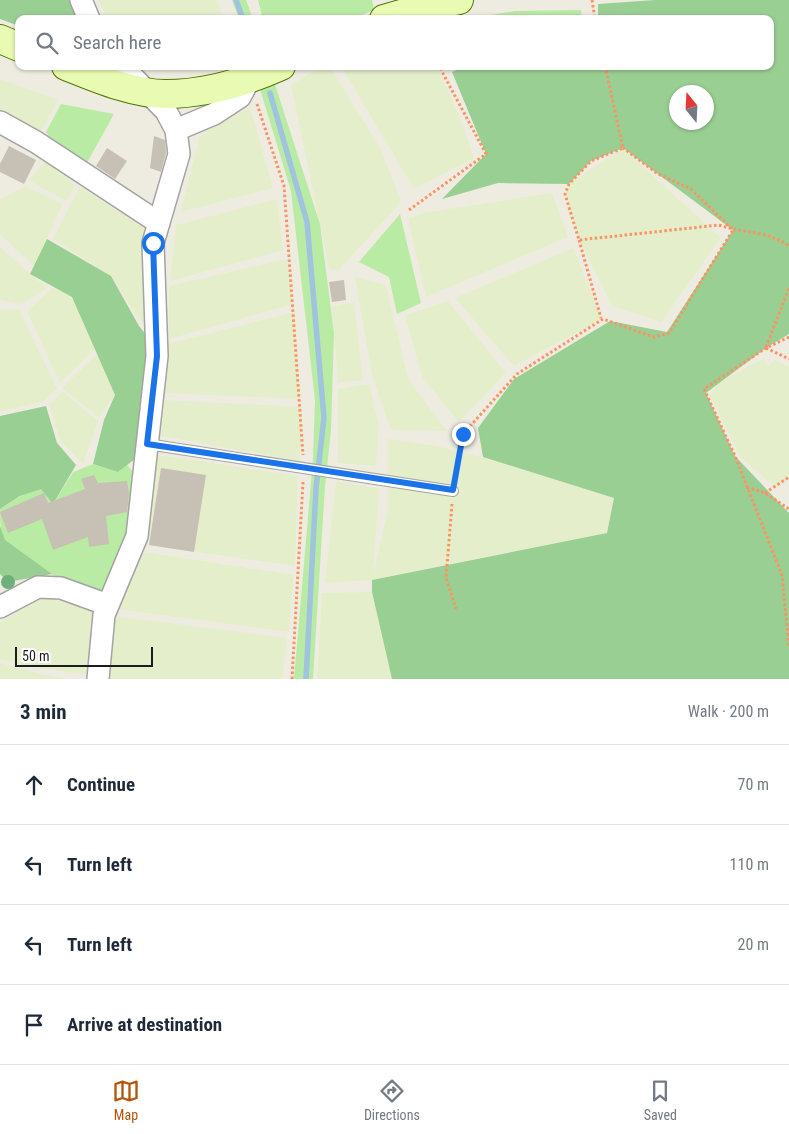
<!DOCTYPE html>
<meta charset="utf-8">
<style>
body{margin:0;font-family:"Roboto Condensed",sans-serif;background:#f6f6f7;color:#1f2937}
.compass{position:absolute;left:669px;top:85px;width:45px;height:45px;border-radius:50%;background:#fff;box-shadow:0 1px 4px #0004;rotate:342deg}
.scale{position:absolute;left:15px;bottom:12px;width:138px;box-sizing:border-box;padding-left:5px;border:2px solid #1c1c1c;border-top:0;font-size:14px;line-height:18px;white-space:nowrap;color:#1c1c1c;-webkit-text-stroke:4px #fff;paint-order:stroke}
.stop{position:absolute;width:15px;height:15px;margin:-11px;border:4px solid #1a73e8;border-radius:50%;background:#fff}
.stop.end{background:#1a73e8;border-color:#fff;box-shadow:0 1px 5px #0008}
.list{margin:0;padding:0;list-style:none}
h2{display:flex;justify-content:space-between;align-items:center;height:65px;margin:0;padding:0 20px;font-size:21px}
h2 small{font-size:16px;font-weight:400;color:#747a83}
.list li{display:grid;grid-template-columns:32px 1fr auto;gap:15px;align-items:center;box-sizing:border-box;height:80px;padding:0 20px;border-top:1px solid #e0e1e3}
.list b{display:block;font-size:19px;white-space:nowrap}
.list em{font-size:16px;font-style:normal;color:#747a83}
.icon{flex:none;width:28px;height:28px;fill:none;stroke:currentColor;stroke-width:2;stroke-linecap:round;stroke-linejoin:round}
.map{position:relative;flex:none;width:789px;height:679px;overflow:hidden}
.search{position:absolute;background:#fff;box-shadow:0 1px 4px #0004;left:15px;right:15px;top:15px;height:55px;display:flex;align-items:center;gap:12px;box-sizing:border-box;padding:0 18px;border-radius:10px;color:#747a83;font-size:19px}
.sheet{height:385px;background:#fff}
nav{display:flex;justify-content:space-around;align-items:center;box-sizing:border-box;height:70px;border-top:1px solid #e0e1e3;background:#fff;font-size:14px;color:#747a83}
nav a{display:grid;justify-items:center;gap:2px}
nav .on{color:#b45309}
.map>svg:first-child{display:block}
.farmland{fill:#e5eecb}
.grass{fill:#b9eba4}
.forest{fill:#9acf94;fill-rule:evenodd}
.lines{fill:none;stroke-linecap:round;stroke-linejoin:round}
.stream{stroke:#a0c3de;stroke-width:5.5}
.building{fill:#c6c0b5}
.lane-casing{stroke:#a3a3a3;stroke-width:12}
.street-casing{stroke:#a3a3a3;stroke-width:24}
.secondary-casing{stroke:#527601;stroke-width:30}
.path{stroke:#ff9162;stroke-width:3;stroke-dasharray:2.5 2.5;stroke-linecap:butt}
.lane{stroke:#fff;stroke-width:10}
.street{stroke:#fff;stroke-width:21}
.secondary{stroke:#e9fbb2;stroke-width:28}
.tree{fill:#6faf7b}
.route{stroke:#1a73e8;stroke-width:6}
</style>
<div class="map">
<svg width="789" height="679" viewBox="0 0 789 679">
<rect width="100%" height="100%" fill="#eeece1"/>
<path class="farmland" d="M99 0H217L223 19H106Z
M138 66H229L141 70Z
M322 66H329L381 149 401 202 338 271 329 268 291 85Z
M341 66H437L461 120 474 158 414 189Z
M0 79 58 100 41 131 0 117Z
M250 107 273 188 181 212 200 135Z
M623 148 721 238 661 322 612 306 579 240 565 194 569 184Z
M47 160 75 185 66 201 28 180Z
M25 186 62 204 35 267 0 234V199Z
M80 187 148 230 146 329 111 276 53 239Z
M552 193 568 237 426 297 408 219 423 213Z
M277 199 283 250 170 281 176 225Z
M0 247 30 274 47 288 22 304 0 300Z
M573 248 602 319 514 366 455 298Z
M287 259 293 304 169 339V286Z
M355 277 386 285 408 379 447 431 391 430 372 375Z
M52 288 72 296 96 348 60 383 27 312Z
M448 301 506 373 459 422 422 377 405 315Z
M354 302 363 380 338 383 332 307Z
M19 309 57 389 44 401 0 412V310Z
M295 312 300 399 165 393 168 344Z
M98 353 115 395 99 417 62 388Z
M764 358 768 366 775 360 789 367V478L776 488 740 457 710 395 719 383Z
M369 384 379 426 376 466 338 463V389Z
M63 392 98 421 83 464 60 440 49 404Z
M165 400 302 407 300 461 161 436Z
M388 439 437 446 581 482 614 498 607 533 372 580 325 583 336 481 379 489 373 575 388 510Z
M153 454 298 476 295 566 149 545Z
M144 552 294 575 289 632 116 609Z
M372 592 393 679H317L322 593Z
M44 597 98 611 86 674 32 667 0 659V622Z
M113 616 287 638 282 679H108Z
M0 663 41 674 69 679H0Z"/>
<path class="grass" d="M232 0H246L253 19H239Z
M258 0H372L374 10 352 19H263Z
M581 10 582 19H468L515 11Z
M253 66H269L320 224 334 333 331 430 325 486 313 679H294L313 459 315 400 291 191Z
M61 104 114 114 83 170 64 155 46 132Z
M400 214 421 303 397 314 389 277 359 262Z
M93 464 118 472 127 465 137 476 130 538 100 603C83 593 11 552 4 539 0 530 0 519 0 509L42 483 53 504 73 472Z"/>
<path class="forest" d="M0 0H70L80 19H19V26L0 19Z
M655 0H789V334L766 348 706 393 735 456 789 513V679H392L372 592V580L607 533 614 498 483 457 478 428 514 379 610 321 667 332 733 230 623 148 591 161 569 184 498 183 442 199 486 154 452 72 467 66H770V19H598V4ZM676 92H706V122H676Z
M47 239 111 276 139 326 148 337 139 456 118 472 93 464 104 420 115 395 72 297 30 274Z
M46 406 57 443 76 465 53 504 41 489 20 496 0 509V416Z
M0 526 5 540 52 574 8 582 0 574Z"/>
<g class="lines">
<path class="stream" d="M236 0 243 19
M270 93 307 222 324 418 316 488 306 679"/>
</g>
<path class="building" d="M154 136 165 140 166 153 161 172 150 168Z
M9 146 36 160 24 184 0 172V164Z
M107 148 127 161 115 179 96 166Z
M344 280 346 300 332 302 329 282Z
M161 468 206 475 194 552 149 545Z
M94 475 98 483 127 481 129 494 127 512 106 516 109 544 89 547 88 537 53 550 42 519 8 533 0 512 44 493 48 503 85 489 81 479Z"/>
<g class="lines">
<defs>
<path id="lane" d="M147 444 453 491"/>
<path id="street" d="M81 0 89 19
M0 122 36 142 159 223
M176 130 214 114 240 97 249 80
M0 607 38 587 61 588 108 605
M98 679 104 615 137 536 157 356 153 243 179 154 176 130 166 111 122 66"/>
<path id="secondary" d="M384 19 425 7 459 0
M0 39 19 47
M66 66C96 78 133 94 166 94 206 94 245 82 281 66"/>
</defs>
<use href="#lane" class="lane-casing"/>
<use href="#street" class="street-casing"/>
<use href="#secondary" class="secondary-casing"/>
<path class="path" d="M592 0 595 19
M605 66 623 148 591 161 569 184 565 194 579 240 719 225C746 234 765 230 789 246
M257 104 284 186 303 455
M409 210 486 154 439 66
M579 240 601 318
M789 337 766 348 704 389 735 456 782 575 789 648
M766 347 789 288
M766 348 789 359
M455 478 463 434 517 374 603 319 654 337 669 333 733 230 691 189 658 174 623 148
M747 487 765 493 789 509
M765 493 789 477
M452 504 446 578 456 609
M292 679 303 482"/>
<use href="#lane" class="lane"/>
<use href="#street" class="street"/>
<use href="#secondary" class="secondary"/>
</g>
<circle class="tree" cx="8" cy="582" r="7"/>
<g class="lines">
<path class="route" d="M153 243 157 356 147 444 453 490 463 434"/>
</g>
</svg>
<svg class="compass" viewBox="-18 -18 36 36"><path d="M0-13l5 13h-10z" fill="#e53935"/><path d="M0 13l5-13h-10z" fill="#747a83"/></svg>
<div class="scale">50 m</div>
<div class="stop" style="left:153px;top:243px"></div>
<div class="stop end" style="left:463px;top:434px"></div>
<div class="search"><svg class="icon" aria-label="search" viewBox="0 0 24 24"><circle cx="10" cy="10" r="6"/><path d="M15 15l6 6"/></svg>Search here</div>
</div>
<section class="sheet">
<h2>3 min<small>Walk · 200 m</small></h2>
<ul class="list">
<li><svg class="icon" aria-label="ahead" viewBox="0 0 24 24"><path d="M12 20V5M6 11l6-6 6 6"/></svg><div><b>Continue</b></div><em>70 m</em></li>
<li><svg class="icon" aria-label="left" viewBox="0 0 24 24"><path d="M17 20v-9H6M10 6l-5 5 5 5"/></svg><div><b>Turn left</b></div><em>110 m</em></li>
<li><svg class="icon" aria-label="left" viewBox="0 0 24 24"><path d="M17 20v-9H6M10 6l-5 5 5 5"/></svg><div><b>Turn left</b></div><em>20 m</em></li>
<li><svg class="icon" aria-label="arrive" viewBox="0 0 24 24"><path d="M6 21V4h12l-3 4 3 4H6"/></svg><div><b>Arrive at destination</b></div></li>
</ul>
</section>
<nav>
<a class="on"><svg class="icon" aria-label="map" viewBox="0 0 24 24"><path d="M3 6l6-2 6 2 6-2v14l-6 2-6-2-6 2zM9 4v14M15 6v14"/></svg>Map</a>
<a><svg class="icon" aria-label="directions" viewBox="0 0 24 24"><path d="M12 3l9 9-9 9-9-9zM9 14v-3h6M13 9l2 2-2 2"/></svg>Directions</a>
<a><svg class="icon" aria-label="saved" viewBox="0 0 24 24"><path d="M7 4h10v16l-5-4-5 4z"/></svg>Saved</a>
</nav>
